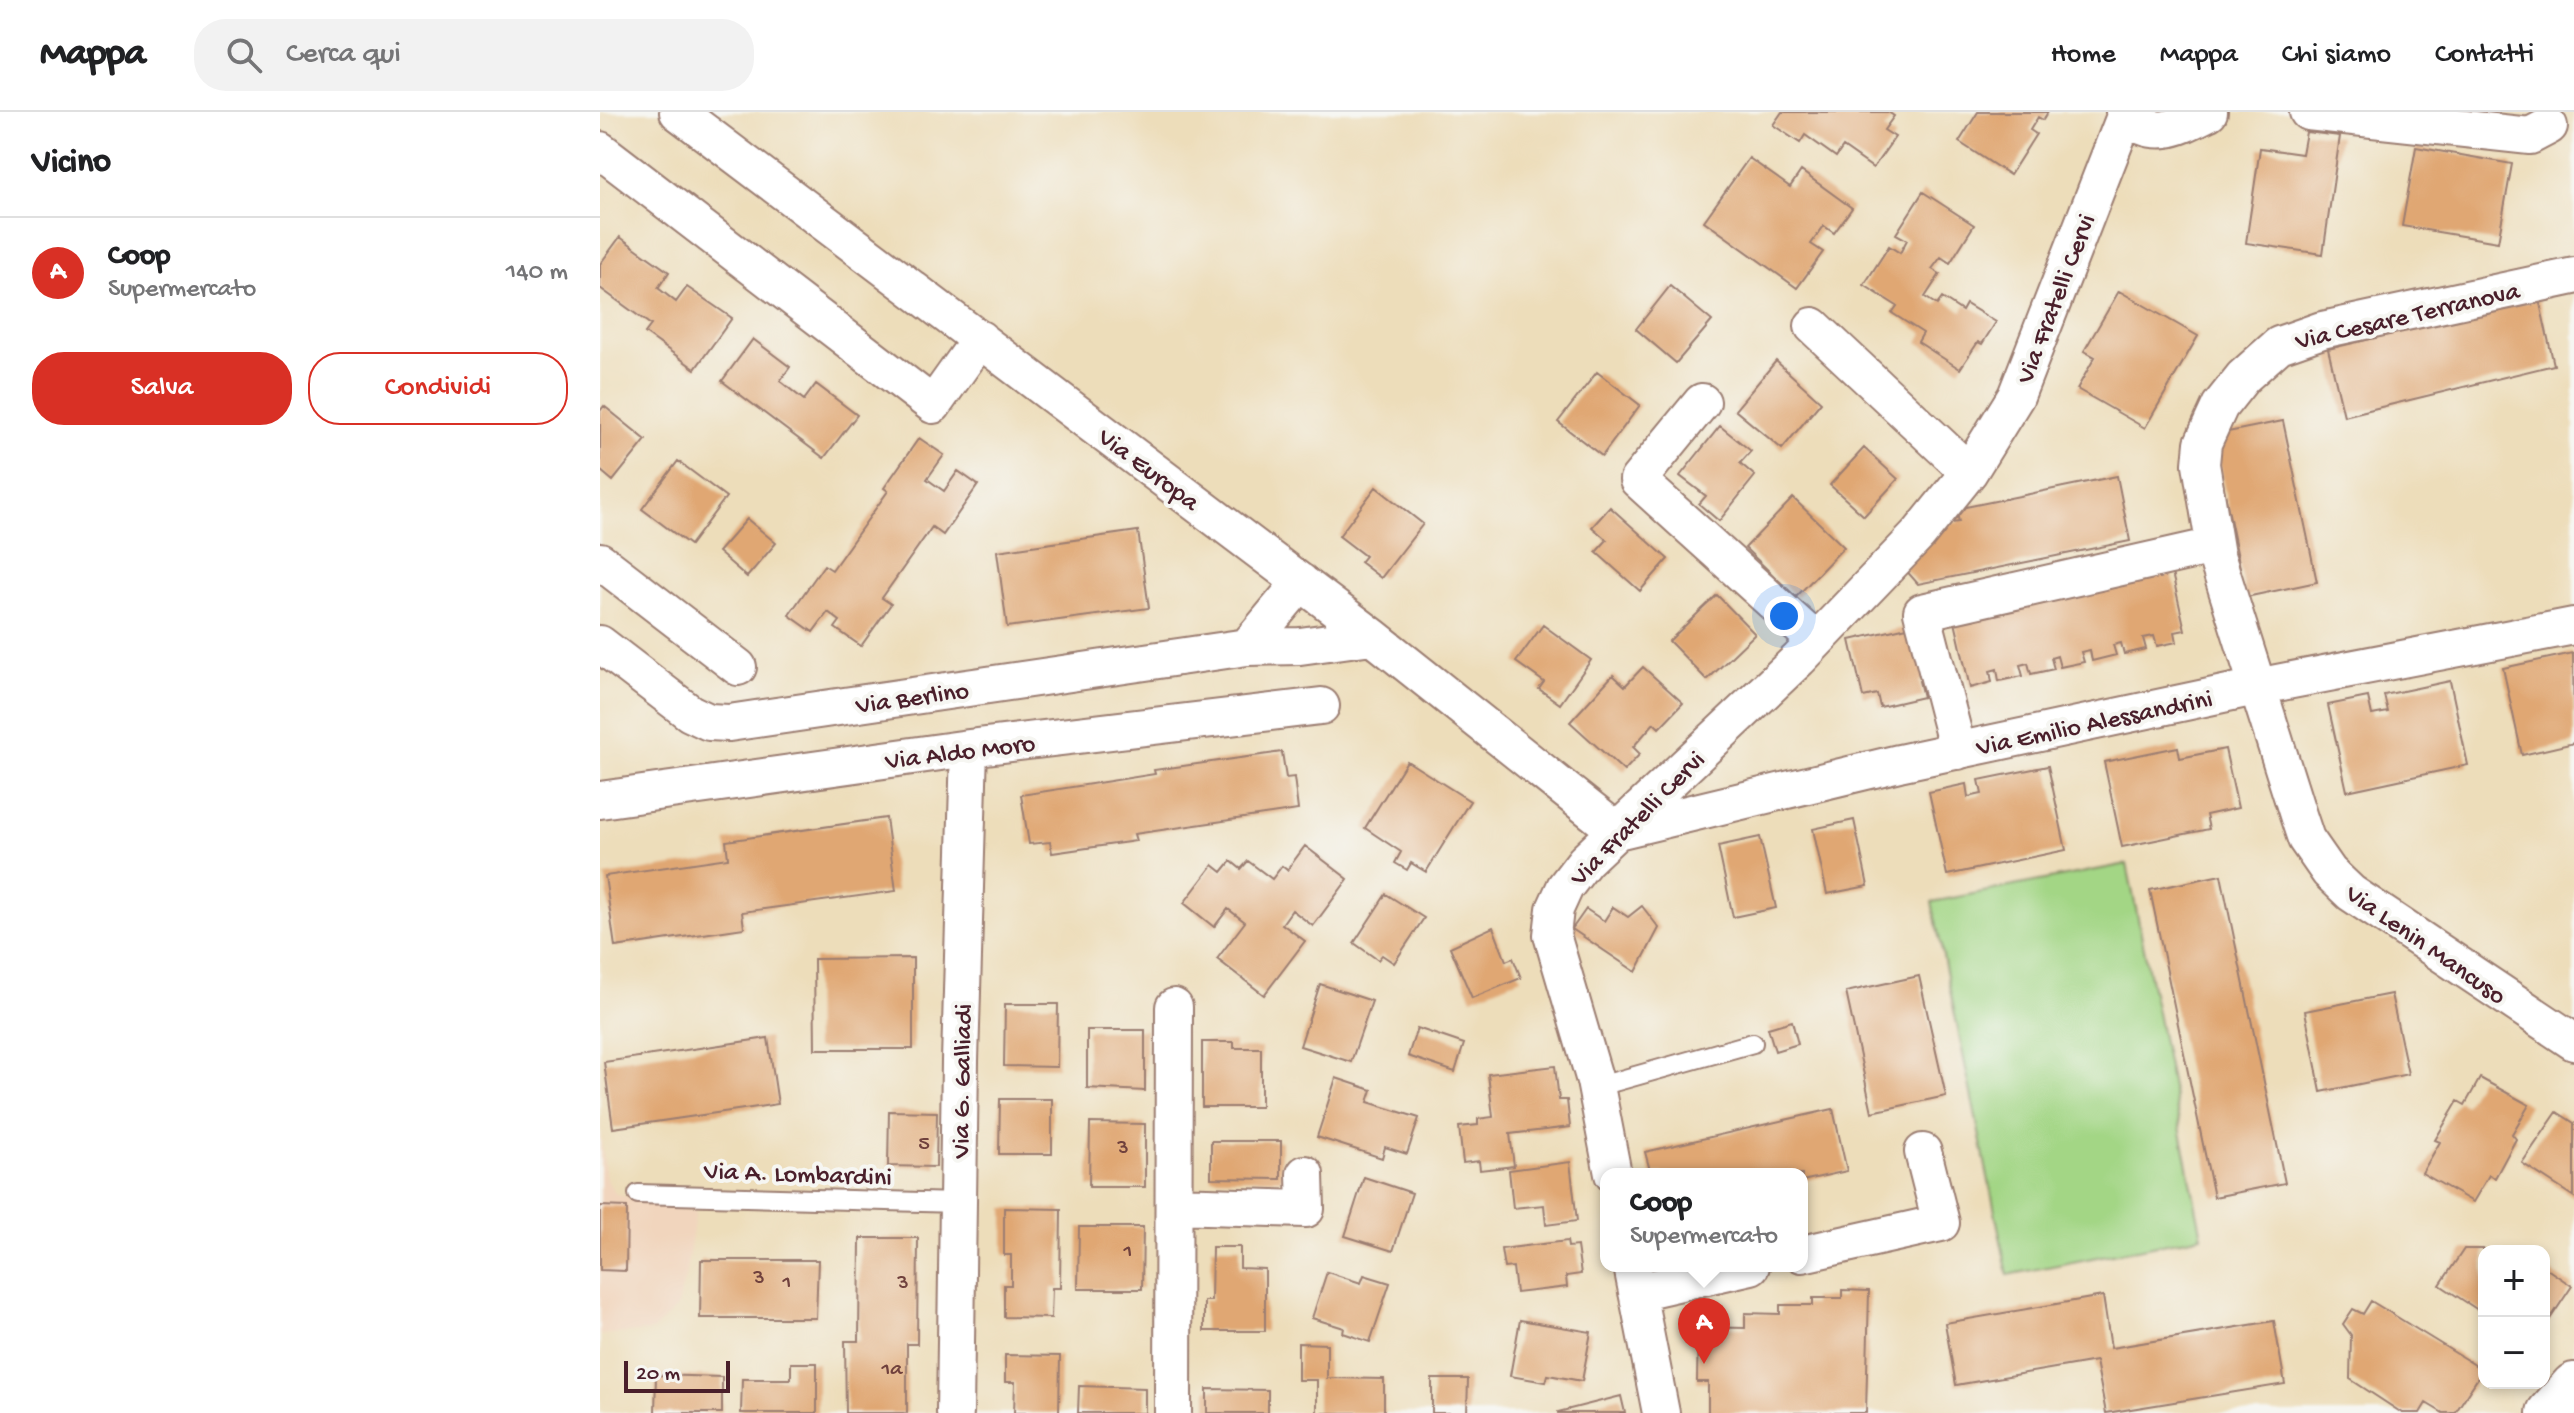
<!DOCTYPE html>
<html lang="it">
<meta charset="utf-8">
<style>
body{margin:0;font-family:"Gochi Hand",sans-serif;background:#f2f2f2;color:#202124}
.controls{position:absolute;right:24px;bottom:24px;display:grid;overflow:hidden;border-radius:16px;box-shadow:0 4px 12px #0003}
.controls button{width:72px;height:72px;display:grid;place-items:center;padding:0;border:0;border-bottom:2px solid #e0e0e0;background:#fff;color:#202124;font:40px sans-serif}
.scale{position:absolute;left:24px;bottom:20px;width:106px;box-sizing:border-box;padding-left:8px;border:4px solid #4a1f2b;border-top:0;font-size:22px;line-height:28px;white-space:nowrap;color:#4a1f2b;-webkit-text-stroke:6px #f6f6f2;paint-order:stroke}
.you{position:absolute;left:1184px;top:504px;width:28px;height:28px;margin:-20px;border:6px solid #fff;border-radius:50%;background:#1a73e8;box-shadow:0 0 0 12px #1a73e833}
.badge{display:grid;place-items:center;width:52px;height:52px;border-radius:50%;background:#d93025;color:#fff;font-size:26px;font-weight:700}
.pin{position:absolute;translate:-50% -66px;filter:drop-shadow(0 2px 4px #0008)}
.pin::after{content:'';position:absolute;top:42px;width:28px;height:24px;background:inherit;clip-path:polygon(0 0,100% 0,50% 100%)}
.popup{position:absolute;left:1000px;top:1056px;width:208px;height:104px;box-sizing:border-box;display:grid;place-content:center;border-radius:16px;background:#fff;filter:drop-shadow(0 2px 6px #0005);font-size:26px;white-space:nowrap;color:#757577}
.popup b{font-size:30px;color:#202124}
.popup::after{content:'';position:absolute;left:50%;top:100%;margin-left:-16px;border:16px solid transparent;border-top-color:#fff}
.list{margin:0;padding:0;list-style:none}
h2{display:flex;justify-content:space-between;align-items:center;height:104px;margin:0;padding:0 32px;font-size:34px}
h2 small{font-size:26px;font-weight:400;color:#757577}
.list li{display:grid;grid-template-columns:52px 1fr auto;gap:24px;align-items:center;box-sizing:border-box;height:112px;padding:0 32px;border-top:2px solid #e0e0e0}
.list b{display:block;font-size:30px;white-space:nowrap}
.list p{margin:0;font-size:26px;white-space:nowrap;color:#757577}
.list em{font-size:26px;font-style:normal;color:#757577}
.actions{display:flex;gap:16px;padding:24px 32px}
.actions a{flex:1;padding:18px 0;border:2px solid #d93025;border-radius:32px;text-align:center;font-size:28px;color:#d93025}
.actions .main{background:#d93025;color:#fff}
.icon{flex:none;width:44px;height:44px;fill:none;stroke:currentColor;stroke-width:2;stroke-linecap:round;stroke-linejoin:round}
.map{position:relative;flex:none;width:1974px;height:1301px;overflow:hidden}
header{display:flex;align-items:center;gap:48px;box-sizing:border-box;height:112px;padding:0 40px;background:#fff;border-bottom:2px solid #e0e0e0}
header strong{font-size:38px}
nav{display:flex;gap:44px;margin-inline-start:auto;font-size:28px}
.search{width:560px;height:72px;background:#f2f2f2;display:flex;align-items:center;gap:20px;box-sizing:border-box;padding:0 28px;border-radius:32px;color:#757577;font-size:30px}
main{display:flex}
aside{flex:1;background:#fff}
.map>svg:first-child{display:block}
.built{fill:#f1d5bd}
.green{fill:#a3d685;stroke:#767a58;stroke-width:2}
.building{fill:#e0a773}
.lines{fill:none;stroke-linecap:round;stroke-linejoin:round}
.service-casing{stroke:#9c7e72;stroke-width:22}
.minor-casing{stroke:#9c7e72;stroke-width:40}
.tertiary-casing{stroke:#9c7e72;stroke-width:48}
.service{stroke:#fff;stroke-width:18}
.minor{stroke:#fff;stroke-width:36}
.tertiary{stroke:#fff;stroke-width:44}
.labels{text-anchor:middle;stroke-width:8;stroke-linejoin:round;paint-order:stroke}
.number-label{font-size:22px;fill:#70413d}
.street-label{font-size:26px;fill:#4a1f2b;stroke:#f6f6f2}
</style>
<header>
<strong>Mappa</strong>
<div class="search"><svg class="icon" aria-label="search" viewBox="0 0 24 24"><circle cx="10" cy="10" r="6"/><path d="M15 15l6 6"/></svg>Cerca qui</div>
<nav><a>Home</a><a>Mappa</a><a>Chi siamo</a><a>Contatti</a></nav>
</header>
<main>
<aside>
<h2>Vicino<small></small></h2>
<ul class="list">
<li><span class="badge">A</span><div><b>Coop</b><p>Supermercato</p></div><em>140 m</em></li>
</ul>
<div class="actions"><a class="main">Salva</a><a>Condividi</a></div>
</aside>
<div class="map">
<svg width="1974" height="1301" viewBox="0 0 1974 1301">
<rect width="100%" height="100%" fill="#f6f6f2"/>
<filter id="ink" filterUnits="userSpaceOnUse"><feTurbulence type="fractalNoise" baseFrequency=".0125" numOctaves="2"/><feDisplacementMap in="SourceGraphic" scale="16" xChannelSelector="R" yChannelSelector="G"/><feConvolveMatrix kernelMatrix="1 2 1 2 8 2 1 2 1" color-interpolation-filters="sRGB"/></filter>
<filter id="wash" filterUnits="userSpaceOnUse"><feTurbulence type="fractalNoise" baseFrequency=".006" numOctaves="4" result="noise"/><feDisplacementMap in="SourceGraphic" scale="32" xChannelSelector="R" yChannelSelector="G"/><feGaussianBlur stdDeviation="1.8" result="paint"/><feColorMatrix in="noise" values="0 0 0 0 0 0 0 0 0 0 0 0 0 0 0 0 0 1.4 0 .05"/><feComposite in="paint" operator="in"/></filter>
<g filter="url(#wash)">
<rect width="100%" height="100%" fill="#edddba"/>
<path class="built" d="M0 1019 6 1067 16 1082 96 1099 85 1166 76 1197 52 1219 0 1223Z"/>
<path class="green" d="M1527 752 1602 1124 1408 1163 1332 790Z"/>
<g id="blocks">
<path class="building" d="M1182 0H1288L1294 4 1284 18 1295 25 1273 56 1243 35 1236 45 1205 23 1200 31 1173 13Z
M1378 0H1448L1443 8 1438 5 1430 18 1436 22 1410 63 1359 30Z
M1706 20 1740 24 1723 142 1646 131 1660 36 1702 42Z
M1816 35 1912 52 1898 130 1802 114Z
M1149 46 1190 75 1201 59 1252 96 1234 121 1224 114 1211 132 1223 140 1197 176 1104 109Z
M1323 80 1374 113 1350 151 1341 145 1332 157 1340 162 1325 185 1337 193 1342 186 1362 199 1366 192 1396 210 1382 232 1378 230 1360 257 1318 230 1323 221 1292 201 1297 194 1264 173 1289 134 1300 141 1307 128 1296 122Z
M20 125 69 160 58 176 76 190 87 175 132 206 95 257 45 221 51 213 0 176V152Z
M1070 174 1112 209 1076 251 1036 217Z
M1519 179 1598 224 1545 316 1477 277 1495 245 1484 239Z
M1939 187 1954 253 1744 304 1728 237Z
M153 227 190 255 180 269 204 288 216 272 257 303 224 346 122 269Z
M1176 249 1221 290 1182 337 1135 298Z
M997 260 1040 293 1002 344 958 310Z
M4 294 46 328 13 369 0 358V299Z
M1683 309 1717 470 1646 485 1613 323Z
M1120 314 1151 339 1140 351 1155 364 1119 409 1099 392 1106 384 1080 364Z
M319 326 344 343 327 367 344 379 358 359 378 373 343 423 332 415 282 486 291 492 261 534 235 516 240 509 228 500 213 520 189 503 224 453 232 458 288 379 284 376Z
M1264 336 1298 367 1264 404 1230 373Z
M78 349 126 385 90 433 42 397Z
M1517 364 1530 429 1318 472 1304 456 1345 412 1359 410 1356 397Z
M776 375 823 412 781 466 760 450 765 444 739 424Z
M1193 386 1244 435 1196 485 1145 436Z
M1010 395 1068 447 1040 479 996 440 1007 428 992 415Z
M147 407 176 431 147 465 118 440Z
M538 419 549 496 407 515 397 439Z
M1572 461 1585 518 1575 520 1577 530 1557 534 1554 524 1543 526 1546 537 1524 542 1521 531 1513 533 1516 543 1492 549 1490 538 1481 540 1484 550 1460 555 1457 544 1451 546 1454 557 1431 562 1428 551 1420 553 1423 564 1399 569 1397 557 1390 559 1392 570 1370 576 1355 510Z
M1117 483 1155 522 1107 568 1069 529Z
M943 513 991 548 960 592 939 577 944 570 916 550Z
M1316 513 1328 567 1319 569 1323 585 1280 595 1277 582 1263 585 1250 528Z
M1973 541 1974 631 1922 643 1903 556Z
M1043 555 1083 591 1059 616 1054 611 1033 635 1040 642 1024 659 970 610 1013 563 1025 574Z
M1850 569 1868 653 1747 679 1728 593 1768 585 1772 603 1788 600 1784 583Z
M1578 635 1580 646 1625 637 1638 696 1606 703 1609 717 1522 735 1504 650Z
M682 640 686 666 694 665 698 698 534 722 536 729 452 741 450 730 429 732 421 683 555 662 554 658Z
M807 649 870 689 826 760 811 751 807 758 795 751 801 740 765 716Z
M1448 654 1466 738 1347 763 1329 680 1366 672 1368 685 1382 682 1379 668Z
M286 706 296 779 142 800 144 816 15 835 5 764 128 746 126 729Z
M1254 708 1268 774 1227 782 1213 717Z
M1160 725 1176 796 1133 805 1118 734Z
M705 734 748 767 713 814 692 798 682 812 705 829 664 883 617 847 645 810 628 797 614 815 584 791 613 753 622 760 631 749 641 757 648 749 672 767 682 754 687 758Z
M1621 763 1685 1071 1614 1085 1550 778Z
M786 782 824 806 794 851 782 843 778 848 754 831Z
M1042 794 1059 816 1036 860 972 817 986 797 1004 809 1013 795 1028 805Z
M893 815 906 849 913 846 921 866 872 886 850 835Z
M313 846V937H215L214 847Z
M1319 864 1346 984 1272 1000 1246 880Z
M720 872 772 889 751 950 700 934Z
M1791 882 1808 962 1721 980 1705 899Z
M405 892H458L457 955 404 954Z
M1192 909 1198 932 1175 939 1168 916Z
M817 916 864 932 855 960 808 944Z
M487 918H545V979L487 976Z
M168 926 178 992 13 1016 4 950Z
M602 930H634V936H661V995H602Z
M955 954 959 988H967L970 1015 910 1022 914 1054 880 1058 879 1049 863 1051 859 1015 878 1013V1007L893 1005 888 962Z
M736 966 772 978 768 990 819 1006 807 1042 785 1035 782 1046 717 1025Z
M1880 966 1929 993 1912 1022 1916 1027 1895 1066 1889 1063 1873 1090 1822 1061 1840 1030 1835 1028 1858 989 1865 993Z
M400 987H452V1042H399Z
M1233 997 1247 1059 1202 1069V1062H1051L1045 1040Z
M289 999 337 1000 336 1055 288 1054Z
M1957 1000 1974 1011V1085L1922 1051Z
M490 1011 545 1012V1075H489Z
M611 1029H681V1067L611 1066Z
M970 1050 977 1109 946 1113 944 1093 913 1096 909 1058Z
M764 1065 812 1081 793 1139 745 1124Z
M0 1094 27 1095 26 1159 0 1158Z
M404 1096 461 1097 460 1176H452L451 1206 404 1205V1173H411V1143H404Z
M479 1115H543L542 1177H478Z
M260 1126H318L317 1232H307V1301H246L245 1229H259Z
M967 1129 968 1135 977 1134 981 1162 966 1164 967 1175 916 1181 913 1155 904 1156 901 1137Z
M612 1135H640V1156L665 1157V1219H604V1189H611Z
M1864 1137H1884V1202L1840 1173Z
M101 1148H218L216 1206H100Z
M1944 1155 1972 1174 1944 1216Z
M727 1160 761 1171 764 1163 790 1171 770 1230 743 1221 744 1216 712 1206Z
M1242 1178 1269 1179 1266 1301H1108V1270H1097L1098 1215 1145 1216V1201L1180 1202V1193H1213V1186H1242Z
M1503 1184 1511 1236 1674 1209 1685 1272 1506 1301 1496 1249 1356 1273 1345 1211Z
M1771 1189 1883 1258 1855 1301H1843L1826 1291 1820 1301H1802L1750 1267 1751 1223 1743 1212 1753 1197 1763 1202Z
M920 1208 991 1220 982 1269 948 1263 946 1270 910 1264Z
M698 1231 727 1232V1266L784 1267V1301H717V1268H698Z
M405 1243 460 1244 459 1301H414L415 1270H405Z
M191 1251H217V1301H141L142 1267H191Z
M56 1263 122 1265V1301H55Z
M832 1267H868L867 1301H832Z
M479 1274 545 1276V1301H478Z
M607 1277 668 1278V1301H607Z
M1021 1284 1025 1301H958V1300Z"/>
</g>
</g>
<g filter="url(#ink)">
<use href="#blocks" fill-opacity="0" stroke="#9c7e72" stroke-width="2"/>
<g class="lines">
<defs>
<path id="service" d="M996 975 1153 931
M38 1082 357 1091"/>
<path id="minor" d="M78 0 772 524 1017 719 1299 651 1656 575 1974 514
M1708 0 1930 24 1949 14
M1525 4C1556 28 1577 16 1609 0
M0 38 333 293 380 227
M1974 164 1722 218 1679 233 1643 265 1620 294 1603 331 1601 352 1616 443 1698 703 1706 727 1729 760 1751 781 1974 930
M1213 214 1369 360
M1102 290 1038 368 1216 529
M0 449 138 555
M0 532 90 601 109 610 129 611 647 535 700 534 772 524
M647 535 701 470
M1358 639 1322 500 1614 434
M0 688 369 636 721 594
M1013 1062 995 969 952 823 955 797 965 775 985 749 1199 547 1319 422 1369 360 1416 284 1525 4 1524 0
M574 1093 706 1097 705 1062
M1202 1142 1341 1111 1323 1040
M1032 1154 1061 1301
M1037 1180 1151 1154
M355 1301 360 949 369 636
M573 1301 574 895"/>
<path id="tertiary" d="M1949 1301 1974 1273"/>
</defs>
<use href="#service" class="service-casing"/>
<use href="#minor" class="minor-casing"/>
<use href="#tertiary" class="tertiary-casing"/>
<use href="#service" class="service"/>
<use href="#minor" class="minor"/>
<use href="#tertiary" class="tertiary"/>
</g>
</g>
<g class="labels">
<g class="number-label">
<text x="324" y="1037">5</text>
<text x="523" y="1041">3</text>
<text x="528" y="1144">1</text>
<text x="159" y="1171">3</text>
<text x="187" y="1175">1</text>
<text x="303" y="1176">3</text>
<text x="292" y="1262">1a</text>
</g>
<g class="street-label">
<text transform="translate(1454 186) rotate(-69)" y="9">Via Fratelli Cervi</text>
<text transform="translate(1807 202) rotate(-13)" y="9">Via Cesare Terranova</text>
<text transform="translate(550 356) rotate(37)" y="9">Via Europa</text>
<text transform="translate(312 584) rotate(-8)" y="9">Via Berlino</text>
<text transform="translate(1494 609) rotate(-12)" y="9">Via Emilio Alessandrini</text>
<text transform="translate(360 638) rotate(-7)" y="9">Via Aldo Moro</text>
<text transform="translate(1036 705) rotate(-45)" y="9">Via Fratelli Cervi</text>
<text transform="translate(1827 831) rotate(35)" y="9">Via Lenin Mancuso</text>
<text transform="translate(360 969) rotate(-89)" y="9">Via G. Galliadi</text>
<text transform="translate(198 1060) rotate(2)" y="9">Via A. Lombardini</text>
</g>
</g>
</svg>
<div class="controls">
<button>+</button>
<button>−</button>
</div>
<div class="scale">20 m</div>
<div class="you"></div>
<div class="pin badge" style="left:1104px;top:1252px">A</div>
<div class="popup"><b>Coop</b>Supermercato</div>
</div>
</main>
